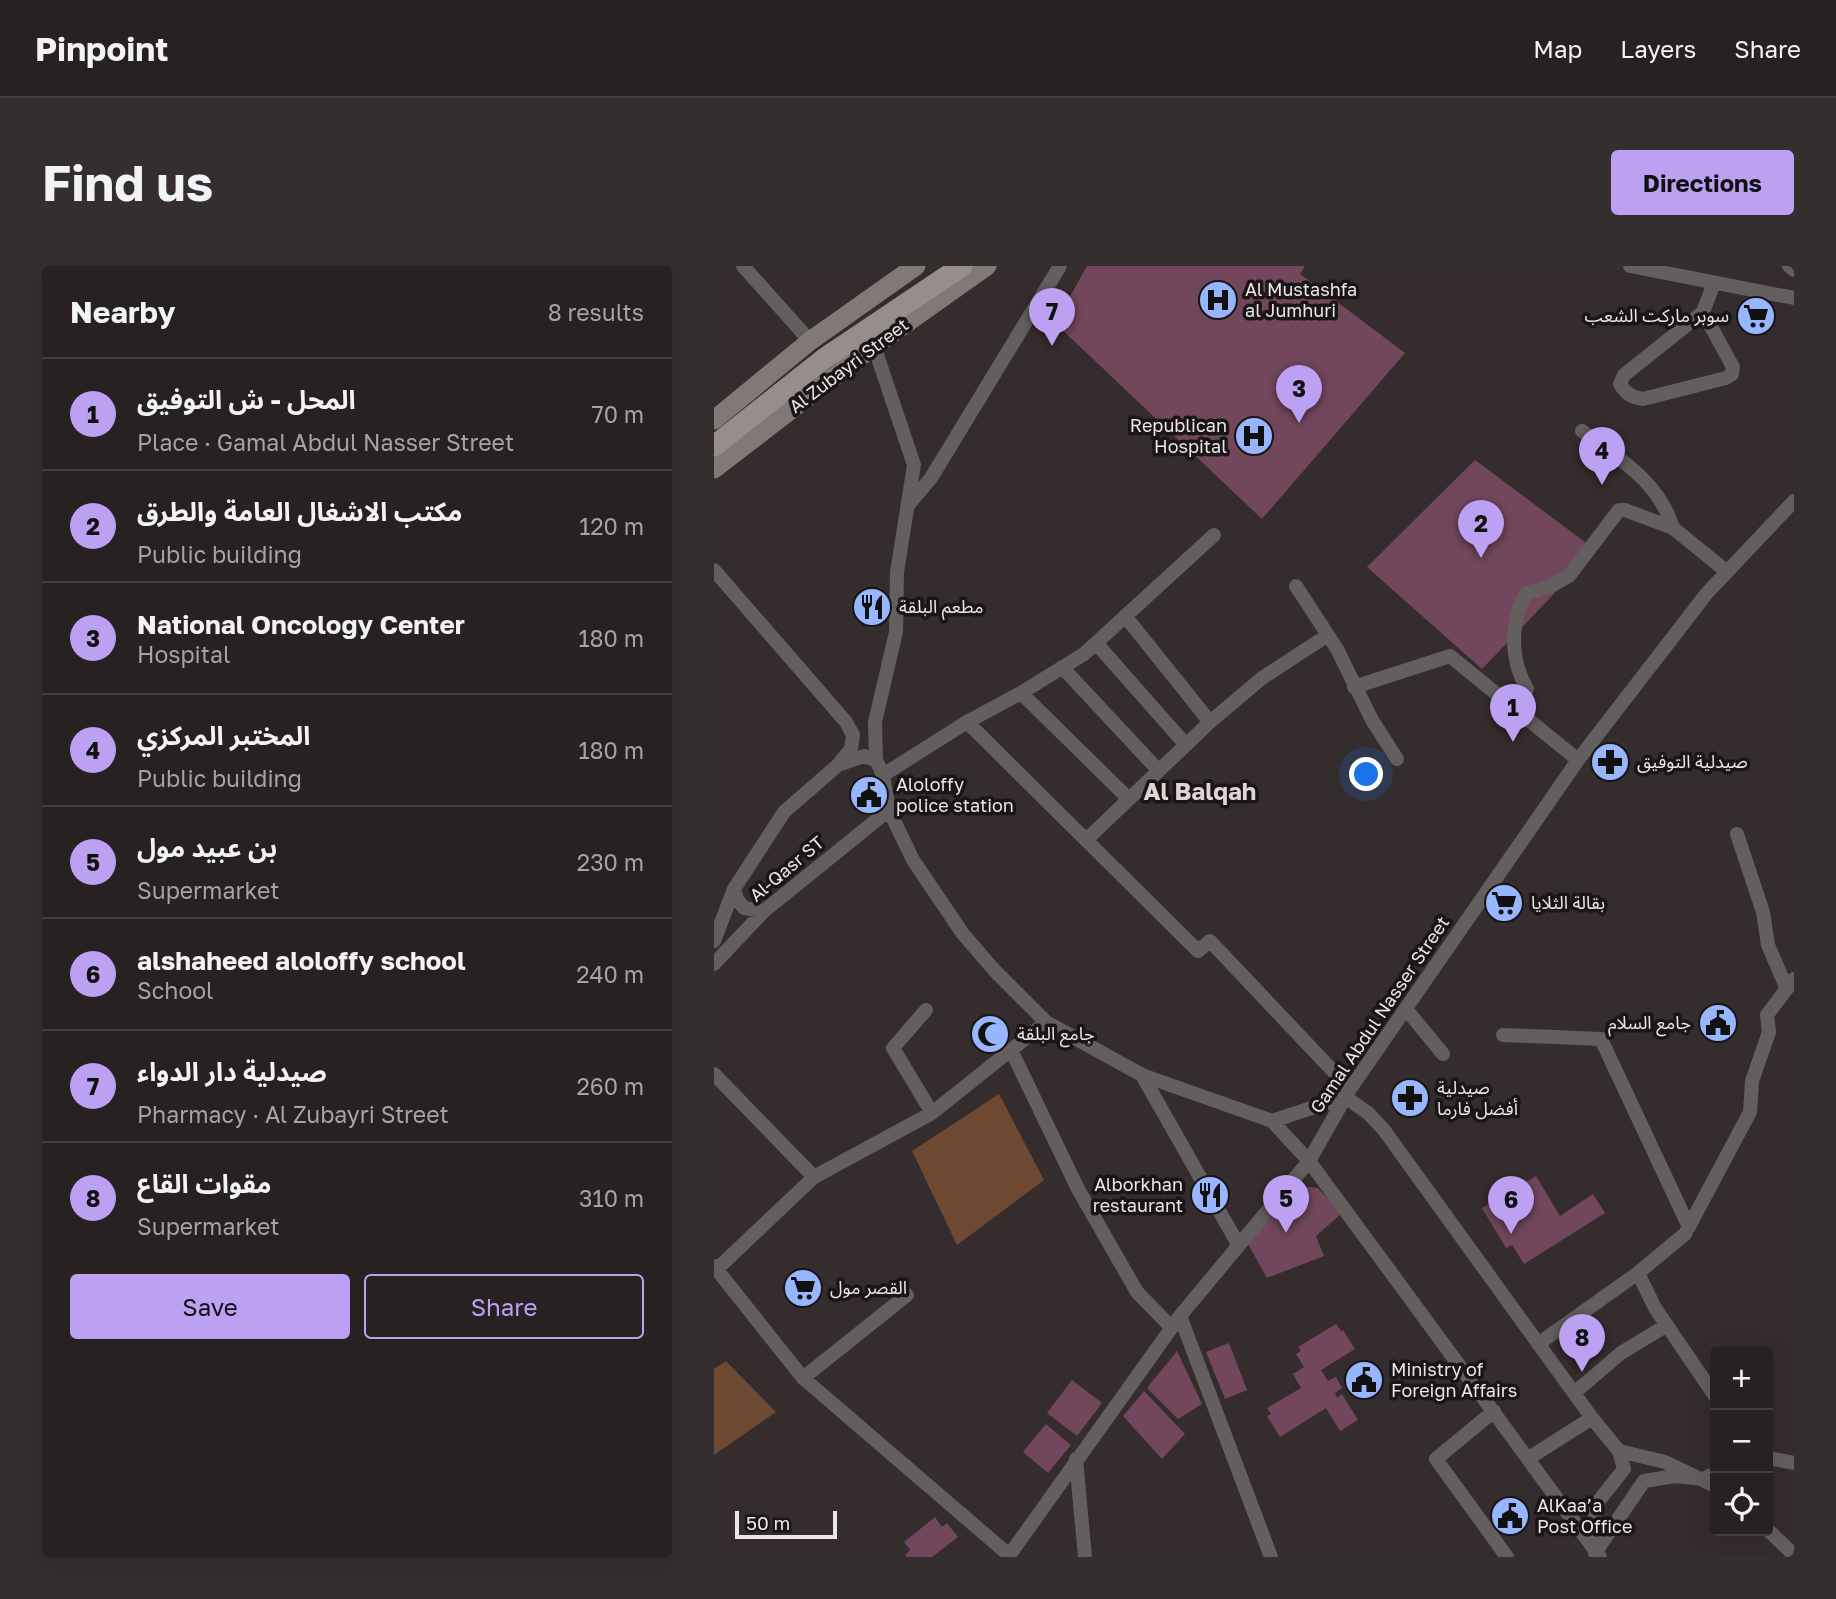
<!DOCTYPE html>
<meta charset="utf-8">
<style>
body{margin:0;font-family:"Golos Text","Noto Sans Arabic",sans-serif;background:#342e2f;color:#f1f3f6}
.controls{position:absolute;right:21px;bottom:21px;display:grid;overflow:hidden;border-radius:7px;box-shadow:0 7px 28px #0002}
.controls button{width:63px;height:63px;display:grid;place-items:center;padding:0;border:0;border-bottom:2px solid #443e40;background:#282122;color:#f1f3f6;font:35px sans-serif}
.scale{position:absolute;left:21px;bottom:18px;width:102px;box-sizing:border-box;padding-left:7px;border:4px solid #ebe5e5;border-top:0;font-size:19px;line-height:24px;white-space:nowrap;color:#ebe5e5;-webkit-text-stroke:5px #1a1516;paint-order:stroke}
.you{position:absolute;left:653px;top:509px;width:24px;height:24px;margin:-18px;border:5px solid #fff;border-radius:50%;background:#1a73e8;box-shadow:0 0 0 10px #1a73e833}
.badge{display:grid;place-items:center;width:46px;height:46px;border-radius:50%;background:#bca0f2;color:#111;font-size:23px;font-weight:700}
.pin{position:absolute;translate:-50% -58px;filter:drop-shadow(0 2px 4px #0008)}
.pin::after{content:'';position:absolute;top:37px;width:24px;height:21px;background:inherit;clip-path:polygon(0 0,100% 0,50% 100%)}
.list{margin:0;padding:0;list-style:none}
h2{display:flex;justify-content:space-between;align-items:center;height:91px;margin:0;padding:0 28px;font-size:30px}
h2 small{font-size:23px;font-weight:400;color:#a5a3a5}
.list li{display:grid;grid-template-columns:46px 1fr auto;gap:21px;align-items:center;box-sizing:border-box;height:112px;padding:0 28px;border-top:2px solid #443e40}
.list b{display:block;font-size:26px;white-space:nowrap}
.list p{margin:0;font-size:23px;white-space:nowrap;color:#a5a3a5}
.list em{font-size:23px;font-style:normal;color:#a5a3a5}
.actions{display:flex;gap:14px;padding:21px 28px}
.actions a{flex:1;padding:16px 0;border:2px solid #bca0f2;border-radius:7px;text-align:center;font-size:24px;color:#bca0f2}
.actions .main{background:#bca0f2;color:#111}
.icon{flex:none;width:38px;height:38px;fill:none;stroke:currentColor;stroke-width:2;stroke-linecap:round;stroke-linejoin:round}
.map{position:relative;flex:none;width:1080px;height:1291px;overflow:hidden;border-radius:7px}
header{display:flex;align-items:center;gap:42px;box-sizing:border-box;height:98px;padding:0 35px;background:#282122;border-bottom:2px solid #443e40}
header strong{font-size:33px}
nav{display:flex;gap:38px;margin-inline-start:auto;font-size:24px}
.intro{display:flex;align-items:center;justify-content:space-between;box-sizing:border-box;height:168px;padding:0 42px}
h1{margin:0;font-size:49px}
.button{padding:18px 32px;border-radius:7px;background:#bca0f2;color:#111;font-size:24px;font-weight:700}
main{display:flex;gap:42px;padding:0 42px}
aside{flex:1;background:#282122;border-radius:7px;box-shadow:0 7px 28px #0002}
.map>svg:first-child{display:block}
.green{fill:#6e4932}
.building{fill:#72475c}
.lines{fill:none;stroke-linecap:round;stroke-linejoin:round}
.street{stroke:#635f5e;stroke-width:14}
.secondary{stroke:#807978;stroke-width:19}
.primary{stroke:#978e8c;stroke-width:21}
.labels{text-anchor:middle;stroke-width:7;stroke-linejoin:round;paint-order:stroke}
.poi-label{font-size:18px;fill:#ebe5e5;stroke:#1a1516;text-anchor:start}
.street-label{font-size:18px;fill:#ebe5e5;stroke:#1a1516}
.district-label{font-size:24px;font-weight:bold;fill:#e0d4d5;stroke:#1a1516}
</style>
<header>
<strong>Pinpoint</strong>
<nav><a>Map</a><a>Layers</a><a>Share</a></nav>
</header>
<div class="intro"><h1>Find us</h1><a class="button">Directions</a></div>
<main>
<aside>
<h2>Nearby<small>8 results</small></h2>
<ul class="list">
<li><span class="badge">1</span><div><b>المحل - ش التوفيق</b><p>Place · Gamal Abdul Nasser Street</p></div><em>70 m</em></li>
<li><span class="badge">2</span><div><b>مكتب الاشغال العامة والطرق</b><p>Public building</p></div><em>120 m</em></li>
<li><span class="badge">3</span><div><b>National Oncology Center</b><p>Hospital</p></div><em>180 m</em></li>
<li><span class="badge">4</span><div><b>المختبر المركزي</b><p>Public building</p></div><em>180 m</em></li>
<li><span class="badge">5</span><div><b>بن عبيد مول</b><p>Supermarket</p></div><em>230 m</em></li>
<li><span class="badge">6</span><div><b>alshaheed aloloffy school</b><p>School</p></div><em>240 m</em></li>
<li><span class="badge">7</span><div><b>صيدلية دار الدواء</b><p>Pharmacy · Al Zubayri Street</p></div><em>260 m</em></li>
<li><span class="badge">8</span><div><b>مقوات القاع</b><p>Supermarket</p></div><em>310 m</em></li>
</ul>
<div class="actions"><a class="main">Save</a><a>Share</a></div>
</aside>
<div class="map">
<svg width="1080" height="1291" viewBox="0 0 1080 1291">
<rect width="100%" height="100%" fill="#352c2d"/>
<path class="green" d="M285 828 330 914 243 979 198 885Z
M12 1095 62 1146 0 1189V1103Z"/>
<path class="building" d="M373 0H591L586 8 691 87 548 253 341 57Z
M761 194 879 282 837 331 768 403 653 301Z
M822 910 846 950 879 928 891 947 810 998 798 979 792 982 768 942Z
M587 920 604 922 627 948 602 970 610 990 553 1012 530 971 546 958H552L556 951 562 947 566 937H575L579 927 585 928Z
M622 1058 627 1065 629 1064 641 1083 607 1104 614 1115 622 1111 628 1122 621 1127 623 1132 628 1128 644 1154 626 1165 612 1142 566 1171 553 1150 557 1148 553 1142 587 1122 579 1108 590 1101 582 1088 587 1085 584 1081Z
M515 1077 533 1124 511 1133 492 1086Z
M463 1085 488 1138 464 1153 433 1122Z
M358 1114 388 1137 363 1170 333 1147Z
M430 1125 471 1168 448 1193 409 1150Z
M332 1158 357 1179 334 1207 309 1186Z
M221 1251 228 1261 233 1257 244 1271 218 1291H193L191 1289 196 1284 190 1276Z"/>
<g class="lines">
<path class="street" d="M29 0 96 75
M916 0 1080 32
M1075 0 1080 4
M989 46 1019 101 1018 108 1012 112 929 133C917 131 912 128 906 118L910 109 989 46 1000 17
M160 80 200 199 183 306 182 366 161 456 162 494 169 509 175 544 199 594 249 668 281 705 332 756 428 809 558 855 595 895 886 1291
M868 165C905 193 945 215 959 262
M195 238 217 212 346 0
M0 304 132 456 139 469 137 483 124 499 70 546 20 623 0 675
M582 320 623 383 658 454 683 493
M411 350 496 456
M382 377 472 479
M348 401 445 505
M640 421 736 390 864 494
M307 427 415 533
M800 442 813 423C796 393 796 359 811 328L837 320 855 310 905 244H911L959 262 1012 305
M253 456 484 685 496 675 636 823
M127 498 150 490 162 494
M169 509 253 456 307 427 370 388 500 269
M1023 568 1049 646 1054 679 1073 723
M372 574 496 456 548 412 614 369
M20 623 23 633 30 642 50 645
M0 698 50 645 175 544
M692 743 729 788
M212 744 179 782 218 847
M789 769 887 773 975 961
M297 784 364 923 423 1026 457 1061
M0 808 100 911
M428 809 524 978
M631 831 654 847 670 864 878 1152 905 1185 910 1203 880 1241 882 1284
M558 855 631 831
M0 1000 89 1112 295 1289
M2 1004 100 911 218 847 332 756
M924 1007 941 1042 1001 1130
M466 1050 557 1291
M824 1078 924 1007 971 968 1036 846 1038 815 1055 766 1053 749 1080 713
M89 1112 193 1029
M860 1127 907 1087 953 1059
M780 1145 722 1193 793 1291
M905 1185 951 1196 1001 1220
M815 1192 878 1152
M1054 1192 1080 1197
M362 1193 371 1291
M1054 1264 1080 1289
M881 1287 930 1215 961 1210 989 1213 1001 1207
M294 1291 466 1050 595 895 636 823 864 494 993 327 1080 235"/>
<path class="secondary" d="M0 154 96 75 202 0
M0 203 160 80 273 0"/>
<path class="primary" d="M0 180 111 92 248 0"/>
</g>
<defs>
<symbol id="hospital-disc" viewBox="-11 -11 22 22"><circle r="9.5" fill="#97b6fd" stroke="#1a1516"/><path d="M-5-5h3v3.5h4V-5h3V5h-3V1.5h-4V5h-3Z" fill="#111"/></symbol>
<symbol id="supermarket-disc" viewBox="-11 -11 22 22"><circle r="9.5" fill="#97b6fd" stroke="#1a1516"/><path d="M-6-5.5h2.5l.6 2H6L4.5 2H-2.5L-4.4-4H-6ZM-1.5 3.2a1.3 1.3 0 1 0 .1 0ZM3 3.2a1.3 1.3 0 1 0 .1 0Z" fill="#111"/></symbol>
<symbol id="restaurant-disc" viewBox="-11 -11 22 22"><circle r="9.5" fill="#97b6fd" stroke="#1a1516"/><path d="M-5-6h1v4h1v-4h1v4h1v-4h1v5L-1.5 .5V6h-2V.5L-5-1ZM5-6V6H3V1.5H1.5Q1.5-4 5-6Z" fill="#111"/></symbol>
<symbol id="pharmacy-disc" viewBox="-11 -11 22 22"><circle r="9.5" fill="#97b6fd" stroke="#1a1516"/><path d="M-2-6h4v4h4v4h-4v4h-4v-4h-4v-4h4Z" fill="#111"/></symbol>
<symbol id="civic-disc" viewBox="-11 -11 22 22"><circle r="9.5" fill="#97b6fd" stroke="#1a1516"/><path d="M-.6-6.5H3V-4.5H.6V-3L4-1V1h2V6H-6V1h2V-1L-.6-3ZM-1.2 2.5V6h2.4V2.5Z" fill="#111"/></symbol>
<symbol id="mosque-disc" viewBox="-11 -11 22 22"><circle r="9.5" fill="#97b6fd" stroke="#1a1516"/><path d="M3.5-4.9A6 6 0 1 0 3.5 4.9A5 5 0 1 1 3.5-4.9Z" fill="#111"/></symbol>
</defs>
<g fill-rule="evenodd">
<use href="#hospital-disc" x="482" y="12" width="44" height="44"/>
<use href="#supermarket-disc" x="1020" y="28" width="44" height="44"/>
<use href="#hospital-disc" x="518" y="148" width="44" height="44"/>
<use href="#restaurant-disc" x="136" y="319" width="44" height="44"/>
<use href="#pharmacy-disc" x="874" y="474" width="44" height="44"/>
<use href="#civic-disc" x="133" y="507" width="44" height="44"/>
<use href="#supermarket-disc" x="768" y="615" width="44" height="44"/>
<use href="#civic-disc" x="982" y="735" width="44" height="44"/>
<use href="#mosque-disc" x="254" y="746" width="44" height="44"/>
<use href="#pharmacy-disc" x="674" y="810" width="44" height="44"/>
<use href="#restaurant-disc" x="474" y="907" width="44" height="44"/>
<use href="#supermarket-disc" x="67" y="1000" width="44" height="44"/>
<use href="#civic-disc" x="628" y="1092" width="44" height="44"/>
<use href="#civic-disc" x="774" y="1228" width="44" height="44"/>
</g>
<g class="labels">
<g class="poi-label">
<text x="531" y="30">Al Mustashfa<tspan x="531" dy="21">al Jumhuri</tspan></text>
<text x="1015" y="56" text-anchor="end">سوبر ماركت الشعب</text>
<text x="513" y="166" text-anchor="end">Republican<tspan x="513" dy="21">Hospital</tspan></text>
<text x="185" y="347">مطعم البلقة</text>
<text x="923" y="502">صيدلية التوفيق</text>
<text x="182" y="525">Aloloffy<tspan x="182" dy="21">police station</tspan></text>
<text x="817" y="643">بقالة الثلايا</text>
<text x="977" y="763" text-anchor="end">جامع السلام</text>
<text x="303" y="774">جامع البلقة</text>
<text x="723" y="828">صيدلية<tspan x="723" dy="21">أفضل فارما</tspan></text>
<text x="469" y="925" text-anchor="end">Alborkhan<tspan x="469" dy="21">restaurant</tspan></text>
<text x="116" y="1028">القصر مول</text>
<text x="677" y="1110">Ministry of<tspan x="677" dy="21">Foreign Affairs</tspan></text>
<text x="823" y="1246">AlKaa’a<tspan x="823" dy="21">Post Office</tspan></text>
</g>
<g class="street-label">
<text transform="translate(135 100) rotate(-37)" y="6">Al Zubayri Street</text>
<text transform="translate(73 603) rotate(-40)" y="6">Al-Qasr ST</text>
<text transform="translate(666 749) rotate(-56)" y="6">Gamal Abdul Nasser Street</text>
</g>
<g class="district-label">
<text x="486" y="534">Al Balqah</text>
</g>
</g>
</svg>
<div class="controls">
<button>+</button>
<button>−</button>
<button><svg class="icon" aria-label="locate" viewBox="0 0 24 24"><circle cx="12" cy="12" r="6"/><path d="M12 2v4M12 18v4M2 12h4M18 12h4"/></svg></button>
</div>
<div class="scale">50 m</div>
<div class="you"></div>
<div class="pin badge" style="left:799px;top:476px">1</div>
<div class="pin badge" style="left:767px;top:292px">2</div>
<div class="pin badge" style="left:585px;top:157px">3</div>
<div class="pin badge" style="left:888px;top:219px">4</div>
<div class="pin badge" style="left:572px;top:967px">5</div>
<div class="pin badge" style="left:797px;top:968px">6</div>
<div class="pin badge" style="left:338px;top:80px">7</div>
<div class="pin badge" style="left:868px;top:1106px">8</div>
</div>
</main>
